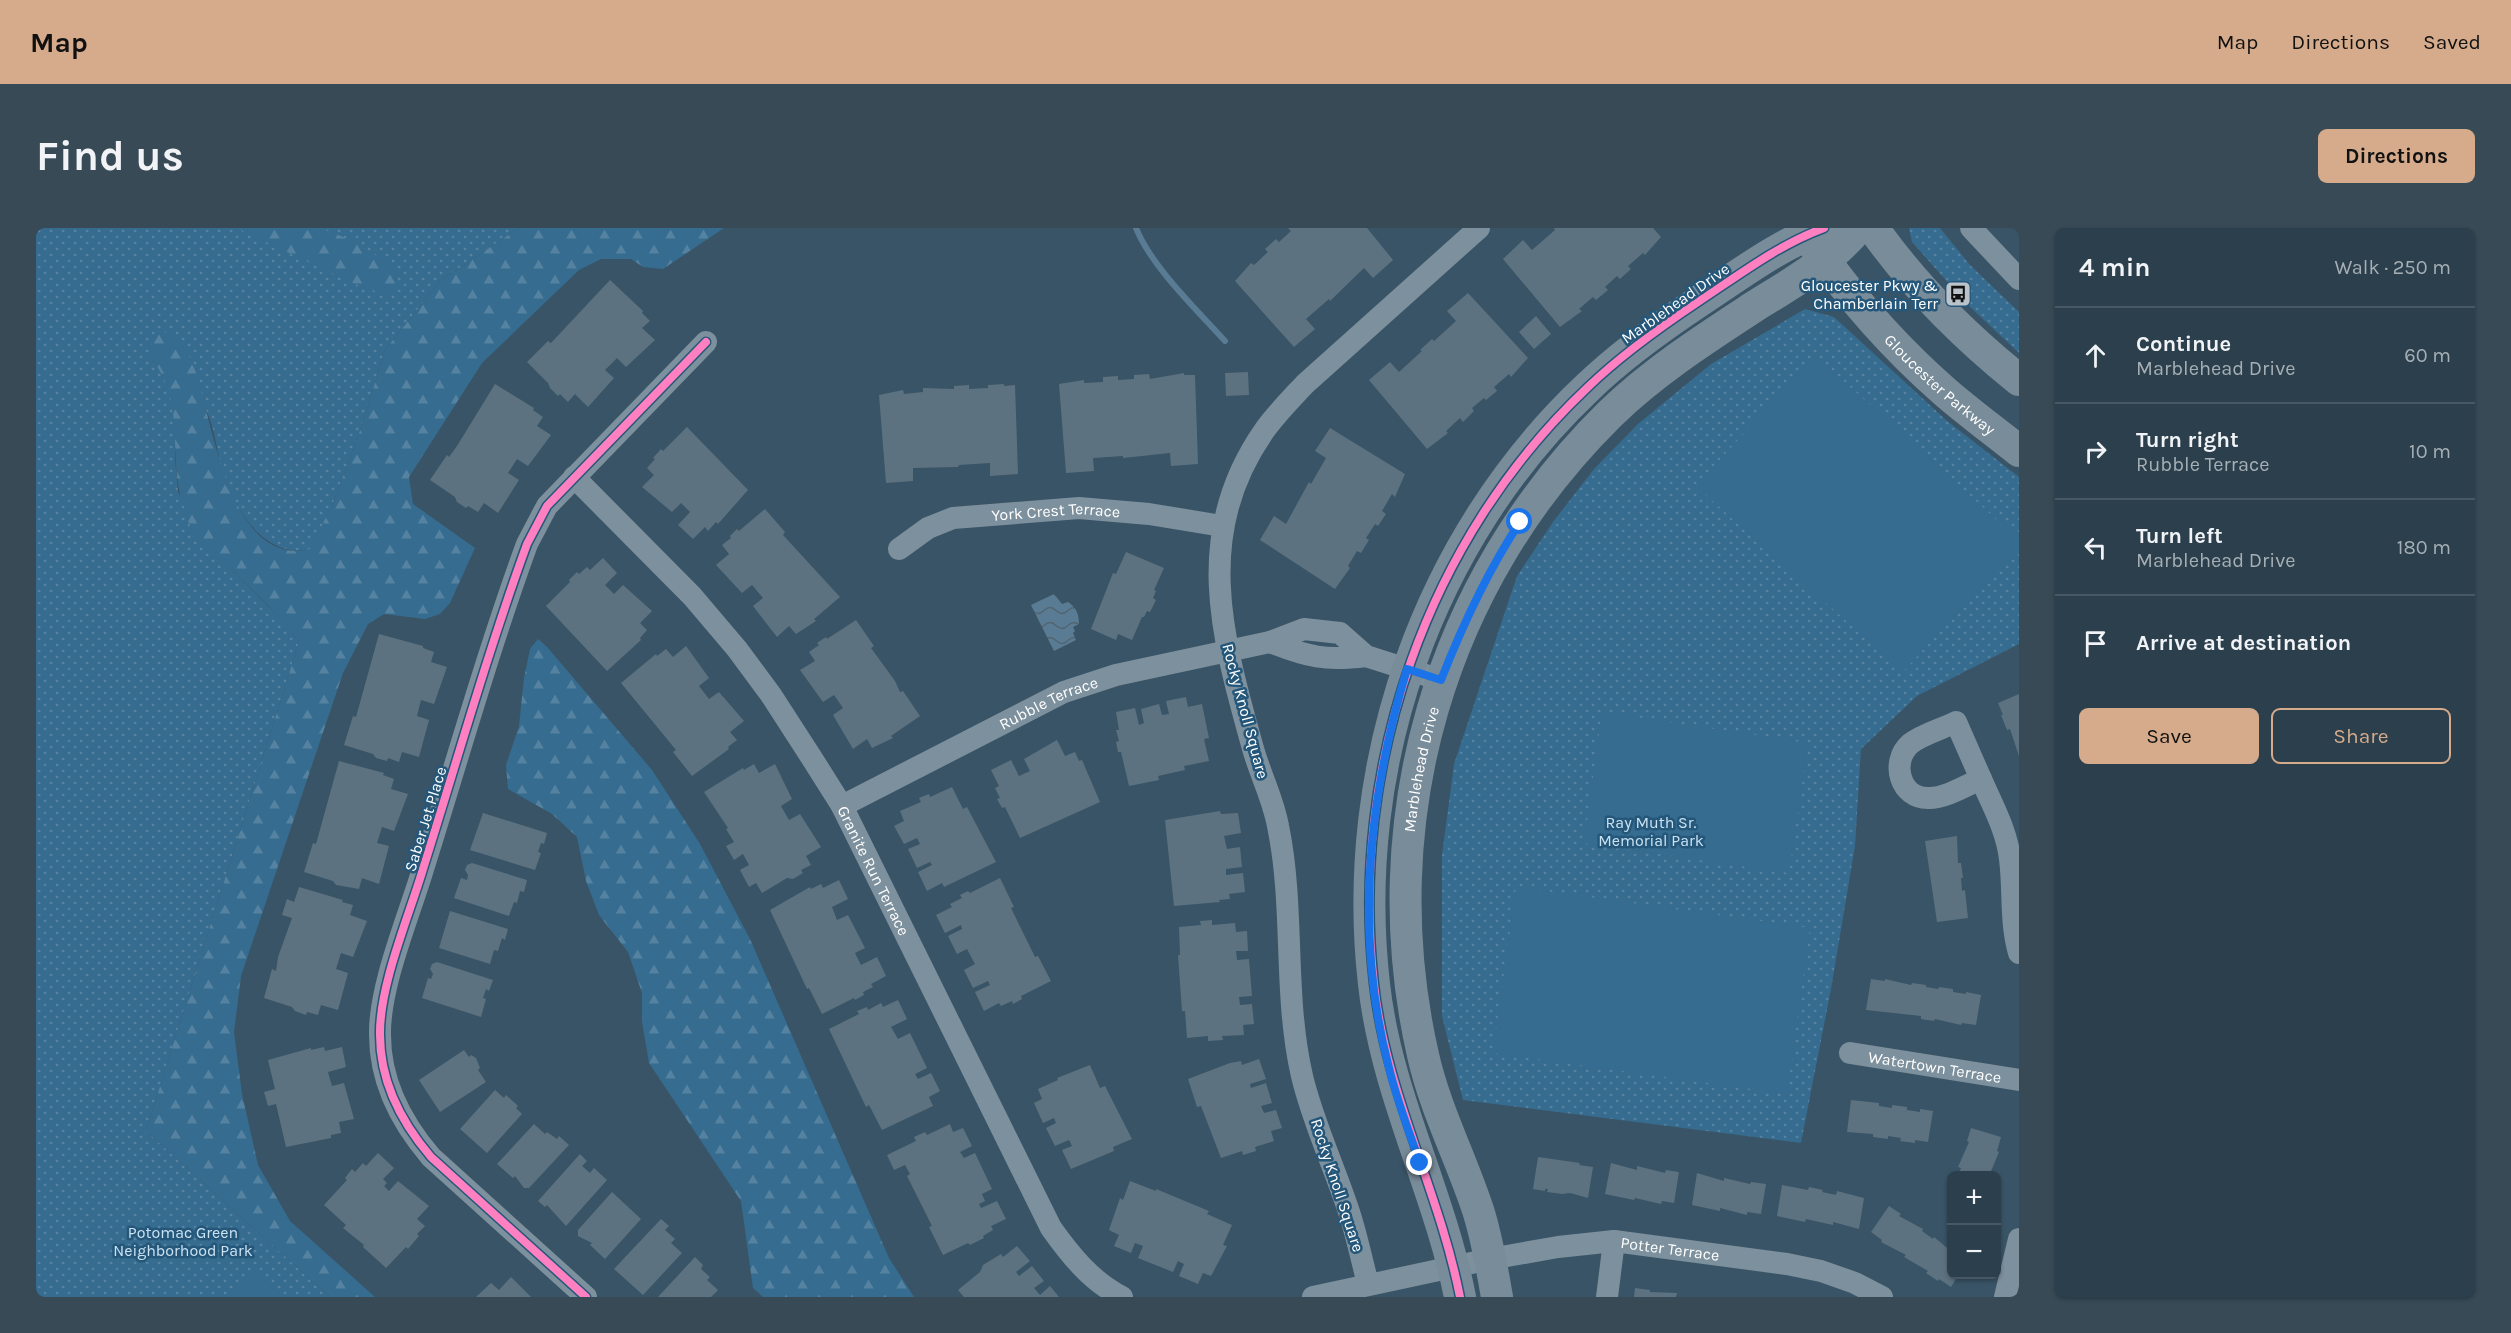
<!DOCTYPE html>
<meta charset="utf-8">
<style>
body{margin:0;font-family:Karla,sans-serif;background:#374a56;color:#f1f3f6}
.controls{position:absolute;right:18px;bottom:18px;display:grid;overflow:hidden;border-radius:9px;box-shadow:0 2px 4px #0004}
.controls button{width:54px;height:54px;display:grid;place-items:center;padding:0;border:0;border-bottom:2px solid #475864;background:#2b3f4c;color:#f1f3f6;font:30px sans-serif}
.stop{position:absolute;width:18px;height:18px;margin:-14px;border:4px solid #1a73e8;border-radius:50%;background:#fff}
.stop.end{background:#1a73e8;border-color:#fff;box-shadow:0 2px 6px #0008}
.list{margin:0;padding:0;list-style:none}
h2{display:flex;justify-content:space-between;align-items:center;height:78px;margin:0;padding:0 24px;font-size:26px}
h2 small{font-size:20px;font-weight:400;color:#a6afb5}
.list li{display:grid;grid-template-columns:39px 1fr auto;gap:18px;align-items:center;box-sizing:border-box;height:96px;padding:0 24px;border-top:2px solid #475864}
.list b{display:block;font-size:22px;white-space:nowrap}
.list p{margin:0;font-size:20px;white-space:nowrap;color:#a6afb5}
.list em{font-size:20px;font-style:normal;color:#a6afb5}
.actions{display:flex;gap:12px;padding:18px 24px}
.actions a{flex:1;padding:14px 0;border:2px solid #d6ab8b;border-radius:9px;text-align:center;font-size:21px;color:#d6ab8b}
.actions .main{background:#d6ab8b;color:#111}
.icon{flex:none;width:33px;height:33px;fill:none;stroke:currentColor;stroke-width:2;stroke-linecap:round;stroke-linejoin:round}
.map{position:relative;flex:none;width:1983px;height:1069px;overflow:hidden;border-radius:9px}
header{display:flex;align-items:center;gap:36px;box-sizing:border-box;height:84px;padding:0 30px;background:#d6ab8b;color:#111}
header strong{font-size:28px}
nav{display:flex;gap:33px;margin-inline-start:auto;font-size:21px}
.intro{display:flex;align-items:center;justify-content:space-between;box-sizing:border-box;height:144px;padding:0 36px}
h1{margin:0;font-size:42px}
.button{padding:15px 27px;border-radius:9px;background:#d6ab8b;color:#111;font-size:21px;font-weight:700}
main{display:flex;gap:36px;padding:0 36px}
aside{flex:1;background:#2b3f4c;border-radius:9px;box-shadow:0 2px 4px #0004}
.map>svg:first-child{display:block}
.grass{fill:url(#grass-dots)}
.forest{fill:url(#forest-firs)}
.pitch{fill:#366c8f}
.water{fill:url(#water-waves)}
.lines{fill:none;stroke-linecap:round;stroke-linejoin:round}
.stream{stroke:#597c94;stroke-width:6}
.building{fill:#5d7280}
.street{stroke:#7d909d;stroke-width:22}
.secondary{stroke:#798c99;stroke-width:32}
.cycleway-casing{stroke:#25577a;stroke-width:11}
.cycleway{stroke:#ff80c0;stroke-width:8}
.route{stroke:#1a73e8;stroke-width:8}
.labels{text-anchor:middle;stroke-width:5;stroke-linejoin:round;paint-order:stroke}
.poi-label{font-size:16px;fill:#fff;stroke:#25577a;text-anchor:end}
.street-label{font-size:16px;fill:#fff;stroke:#25577a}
.park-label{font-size:16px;fill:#cae3f3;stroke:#25577a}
</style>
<header>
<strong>Map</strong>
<nav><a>Map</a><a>Directions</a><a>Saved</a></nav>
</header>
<div class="intro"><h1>Find us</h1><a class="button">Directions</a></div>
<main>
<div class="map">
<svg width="1983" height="1069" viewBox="0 0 1983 1069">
<defs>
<pattern id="grass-dots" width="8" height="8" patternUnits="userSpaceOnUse" patternTransform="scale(1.5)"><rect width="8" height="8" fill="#366c8f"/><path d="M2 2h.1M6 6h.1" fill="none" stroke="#5482a0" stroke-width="1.8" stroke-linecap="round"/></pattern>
<pattern id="forest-firs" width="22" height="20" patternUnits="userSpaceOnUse" patternTransform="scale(1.5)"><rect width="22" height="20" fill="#366c8f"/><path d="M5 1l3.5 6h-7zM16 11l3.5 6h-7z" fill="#5482a0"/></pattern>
<pattern id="water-waves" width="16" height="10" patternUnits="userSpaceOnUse" patternTransform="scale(1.5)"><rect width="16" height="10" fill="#597c94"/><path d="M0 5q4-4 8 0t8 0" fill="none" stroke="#526470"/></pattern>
</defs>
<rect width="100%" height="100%" fill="#395466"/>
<path class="grass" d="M0 0H483L404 53 349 122 326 197 299 270 276 321C227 333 196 277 185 237 180 219 178 196 169 180 163 169 126 140 115 130L127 145 136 171 139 194V232L142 264 195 341 248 394 263 414 110 903 294 1069H0Z
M1873 0H1904L1934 37 1983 84V125L1931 76 1876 14Z
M1769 81 1798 89 1910 192 1983 249V416L1881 468 1825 521 1819 618 1795 761 1765 915 1427 872 1406 788V627L1418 536 1481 348 1517 294 1558 241 1602 196 1675 136Z"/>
<path class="forest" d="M200 0H284L315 12 358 38 363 56 355 67 334 63Z
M483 0H688L627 41 607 39 595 31H565L543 42 446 135 373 249 377 276 439 320 414 375 404 386 389 391 348 386 332 396 307 445 205 748 198 804 206 866 222 937 254 993 339 1069H294L110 903 263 414C240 382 209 356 181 327 173 319 162 311 156 301 152 295 150 286 148 279 130 228 152 176 115 130L116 114 126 103 146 112C150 122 156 132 159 142 177 193 193 341 275 321L299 270 326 197 349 122 404 53Z
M502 411 511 419 616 542 664 616 714 711 853 1030 878 1069H727L717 1060 705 973 613 835 606 794V765L592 724 563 687 550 653 541 609 516 586 472 561 470 537 483 498 488 450 494 421Z"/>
<path class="pitch" d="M1779 127 1983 312V316L1867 444 1660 258Z
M1566 484 1772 515 1753 645 1548 615Z
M1480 659 1774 700 1751 866 1457 825Z
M219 1043 247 1069H195Z"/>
<path class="water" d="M1018 366 1026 376 1032 374C1040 379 1043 386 1043 396L1037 399 1039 403 1037 405 1040 412 1018 423 995 377Z"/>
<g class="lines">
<path class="stream" d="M1100 0C1115 38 1161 82 1189 113"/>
</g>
<path class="building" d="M1252 0H1331L1357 32 1337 50 1328 40 1294 73 1293 71 1270 91 1279 101 1258 119 1199 53 1215 35 1218 37 1232 24 1229 21 1240 11 1243 14 1255 3Z
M1518 0H1617L1625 9 1609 27 1607 25 1592 38 1595 41 1584 51 1581 48 1569 59 1572 62 1560 72 1557 69 1543 81 1546 83 1524 99 1467 31 1487 12 1496 22 1519 2Z
M574 52 607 83 606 85 614 93 606 100 619 112 590 139 581 130 569 142 578 150 552 179 539 166 532 174 524 166 522 168 514 160 512 155 491 134 512 113 515 115Z
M1432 65 1492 130 1475 149 1473 146 1458 159 1461 163 1450 172 1448 170 1436 180 1438 183 1427 194 1424 190 1410 203 1412 205 1391 221 1333 152 1354 134 1363 144 1386 123 1384 122 1396 111 1398 113 1420 93 1411 83Z
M1500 88 1515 106 1498 121 1483 104Z
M1212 144 1213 167 1190 168 1189 145Z
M1148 145V147H1159L1162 236 1135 238 1134 225 1087 230V228L1057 230 1058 243 1030 245 1023 156 1048 152V155L1067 154V149L1082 148V152L1098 151V147L1113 146 1114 151Z
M459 156 498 180 497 182 507 189 501 198 515 207 492 238 481 231 472 245 483 252 462 285 448 275 442 284 432 278 430 280 421 274 419 269 394 252 411 227 413 229 421 218Z
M968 156V158L979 157 982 246 954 248V235L923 237 922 239 877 240V253L850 255 843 167 867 162 868 166 887 164V160L918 161V158L933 157V161L952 160V157Z
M651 199 712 262 682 296 680 294 672 303 669 299 657 311 642 297 654 284 645 275 636 284 606 259 618 247 611 240 619 231 617 230 625 221 627 223Z
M1294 200 1369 246 1359 269 1356 266 1346 283 1350 286 1342 298 1339 296 1330 310 1333 312 1325 325 1321 323 1312 338 1314 340 1299 361 1224 312 1238 288 1250 296 1273 254 1275 256 1290 230 1279 223Z
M729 281 749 304 747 307 804 369 778 391 780 393 760 406 753 398 741 409 717 378 727 370 716 357 706 365 680 337 693 326 686 317 695 310 694 308 701 301 703 303Z
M1090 324 1128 340 1118 362 1120 363 1117 370 1120 372 1114 384 1111 383 1108 389H1106L1096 412 1082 406 1080 412 1055 401 1077 345 1080 346Z
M567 330 581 345 569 357 578 366 587 357 616 383 604 395 611 402 604 410 605 412 571 443 510 378 534 354 533 352 541 344 543 346 551 339 554 342Z
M820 392 838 418 835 420 859 453 864 464 867 463 884 488 855 508 857 510 836 520 831 511 817 521 797 487 807 480 798 467 787 474 764 442 779 433 773 424 783 417 781 415 790 409 791 411Z
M343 406 387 418V420L398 424 395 434 411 439 398 476 385 472 381 488 393 492 383 529 366 524 363 534 352 530 351 533 340 530 337 526 308 517 317 488 320 489Z
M650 418 673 450 663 458 673 471 683 464 708 493 694 504 701 512 692 519 693 521 656 548 637 524 640 522 585 455 620 426 621 428 630 421 637 429Z
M1983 466V528L1974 501 1971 502 1965 487H1967L1962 475Z
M1150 469 1152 479 1166 476 1173 510 1168 511 1173 533 1148 538 1149 542 1122 548 1123 552 1093 558 1085 524H1082L1080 514 1083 513 1080 502H1083L1080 484 1099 480 1103 497 1108 495 1105 481 1123 476 1126 487 1133 486 1130 473Z
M1021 512 1029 528 1039 524 1043 533 1046 532 1064 574 984 610 969 579 966 580 961 571 964 570 959 560 963 558 955 542 975 532 983 548 994 543 988 531Z
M303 533 348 545 347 547 358 551 355 561 372 566 358 603 346 599 341 615 353 618 343 656 326 650 323 661 300 657 297 653 268 644 277 615 280 616Z
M718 536 723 545 739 536 756 571 745 578 753 592 764 586 785 619 770 628 775 637 765 642 767 645 757 651 751 650 726 665 720 655 713 659 704 642 713 637 707 626 698 632 690 618 698 614 690 601 692 600 668 564 707 540 708 542Z
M916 559 927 581 931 579 960 634 908 659 906 655 891 663 882 644 896 637 894 634 881 640 872 621 884 616 881 610 868 616 858 598 868 593 864 583 885 574 883 570 893 566 894 569Z
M1184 583 1185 586 1202 585 1205 605 1188 608 1191 621 1204 619 1206 639 1190 641V647L1207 645 1209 664 1193 666 1194 671 1183 672 1184 674 1138 678 1129 592Z
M447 585 511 605 508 616 505 615 502 624 505 625 499 642 434 622Z
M1921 608 1922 635H1925L1927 650H1925L1926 663 1929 662 1932 690 1901 694 1889 613Z
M436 635 491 652 488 664 484 663 481 675 478 674 473 688 418 670 425 650 431 652 432 647 429 642 431 637Z
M964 650 978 679 975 680 999 729 1002 728 1015 753 985 768 986 771 977 776 976 773 965 778 963 775 948 783 939 764 954 757 952 753 937 760 928 742 939 736 931 721 921 726 912 708 926 701 925 697 909 705 900 687 916 679 914 676 926 670 924 667 932 663 934 665Z
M803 652 812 671 796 679 801 692 812 687 829 720 819 725 825 737 841 729 850 748 835 756 837 759 827 764 828 767 819 772 818 770 786 786 773 760 771 761 734 682 774 659 775 661 785 656 787 660Z
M263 659 307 672 306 674 317 677 314 687 331 693 317 729 305 725 300 741 312 745 302 782 285 777 282 787 271 784 270 787 259 783 256 779 228 770 236 741 240 743 242 729 256 690 246 687 251 671 258 674Z
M414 683 472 701 469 712 466 710 462 723 458 722 454 736 403 720Z
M1176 692V697L1199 695 1200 704 1211 703 1212 723H1200L1201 732 1213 731 1216 768 1203 769 1204 777 1216 776 1218 796 1207 797 1208 807 1186 808 1187 812 1172 813V808L1151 810 1149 783H1146L1142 727H1144L1143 699 1165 697 1164 693Z
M401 734 457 752 453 763 450 761 447 770 450 771 445 789 386 770 392 750 395 751 397 746 394 741 396 736Z
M1835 751 1849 753V751L1875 757 1876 755 1890 757V759L1902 761 1903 759 1917 761V764L1930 766V764L1945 767 1940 797 1926 795 1925 797 1899 791 1898 793 1885 791V788L1830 782Z
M862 772 871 791 855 799 862 811 874 805 891 840 879 846 882 851 895 845 904 863 893 869 897 878 846 902 833 877 830 879 793 801 823 786 821 783 831 779 832 782 845 775 847 779Z
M288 819 289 823 306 819 310 839 292 844 296 858 308 855 318 891 303 894 305 905 295 907V910L250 919 240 876 232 878 228 864 239 861 232 832 275 820V822Z
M428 822 433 829 435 827 440 830 444 840 442 842 450 854 404 884 383 852Z
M1223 831 1230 851 1214 856 1215 860 1230 855 1236 875 1225 878 1228 885 1240 882 1246 900 1235 903 1238 913 1219 919 1220 923 1207 927 1206 923 1185 930 1165 878 1161 879 1152 851 1194 835 1205 833 1206 837Z
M1054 837 1064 860 1069 858 1096 911 1077 919 1078 923 1035 941 1026 922 1036 918 1033 912 1019 918 1010 900 1020 895 1018 890 1007 895 998 875 1006 871 1002 861 1022 852 1021 850Z
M459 862 468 870 470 867 482 878 480 880 486 886 451 925 424 901Z
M1815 872 1843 875V878L1856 880V877L1871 879V882L1884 884V881L1897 883 1892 914 1879 912V915L1864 913 1865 910 1852 908V911L1837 909V906L1811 904Z
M498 896 509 906 511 904 521 911 523 908 533 917 493 960H488L479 948 477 950 461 936Z
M914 896 917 904 927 900 936 918 924 924 928 930 939 925 956 961 946 966 949 973 943 976 945 980 961 973 970 991 955 998 957 1002 947 1008 948 1010 934 1017 932 1015 907 1027 893 999 896 998 871 948 874 946 869 937 858 942 851 927 880 913 878 909 889 904 891 907Z
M1935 900 1965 909 1961 923 1963 924 1953 948H1922L1925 940 1922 939 1933 914 1931 913Z
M342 925 358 940 347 951 351 955 348 958 353 963 362 953 393 978 381 991 389 998 381 1006 383 1008 372 1021 370 1019 350 1040 327 1019 328 1017 307 1000 310 997 288 977 311 952 309 950 316 941 319 944 327 935 330 938Z
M544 926 551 933 546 938 554 945 558 940 571 952 530 998 511 977 509 979 502 973Z
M1502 929 1544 935 1543 937 1557 939 1552 970 1534 965 1526 966 1511 964 1512 961H1509V963L1497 961Z
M1575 935 1601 942V938L1629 945 1630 942 1643 944 1638 975 1626 973 1625 976 1599 970 1598 972 1569 966Z
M1661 945 1688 953V950L1714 956 1715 954 1730 956 1725 986 1711 984V987L1684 980V983L1656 977Z
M1094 953 1120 963V961L1173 983 1171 986 1196 997 1187 1017 1191 1018 1175 1048 1167 1045 1162 1056 1143 1048 1148 1036 1142 1033 1137 1044 1102 1030 1107 1018 1099 1015 1095 1025 1078 1018 1083 1007 1073 1002 1084 970 1087 972Z
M1746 957 1772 962 1773 959 1787 962 1786 964 1800 967 1801 963 1828 970 1823 1001 1797 994V997L1770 991 1769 994 1741 988Z
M576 964 605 991 569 1031 554 1017 556 1015 542 1008V1002Z
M1853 978 1865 986 1863 988 1887 1001 1886 1003 1897 1011 1898 1009 1916 1024V1046H1923L1915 1059 1903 1051 1902 1053 1890 1045 1892 1043 1868 1029 1870 1027 1845 1014 1846 1012 1835 1004Z
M625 991 633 998 629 1002 639 1011 635 1015 646 1025 607 1067 578 1041Z
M981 1018 994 1033 980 1044 983 1048 996 1038 1008 1053 998 1060 1004 1067 1014 1058 1023 1069H928L922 1062 944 1044 947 1037 965 1026 967 1029Z
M659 1029 667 1037 665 1041 674 1049 671 1052 682 1062 675 1069H622Z
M475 1049 495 1069H440L455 1055 463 1062Z
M1599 1060 1614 1062V1064L1641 1065 1640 1069H1598Z"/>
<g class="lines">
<g class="street">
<path d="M1935 0 1983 51"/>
<path id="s1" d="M538 249 656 368 701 421 735 467 777 532 806 578 1015 1000C1035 1028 1055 1053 1086 1069"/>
<path id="s2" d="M863 321 892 300 917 290 1043 280 1113 286 1186 298"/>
<path d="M1234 414C1272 429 1289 433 1330 428"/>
<path d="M1920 494 1945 551C1929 558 1910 570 1893 570 1864 571 1854 534 1874 516 1886 506 1906 501 1920 494Z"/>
<path d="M1945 551C1956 576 1971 603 1974 631 1978 662 1974 694 1983 725"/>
<path id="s3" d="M806 578 1028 464 1080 447 1234 414 1268 401 1304 405 1330 428 1405 452"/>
<path id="s4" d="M1814 825 1983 852"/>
<path d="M1332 1056C1326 1033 1321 1009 1314 987 1299 940 1277 895 1266 848 1247 766 1259 680 1242 598 1237 570 1223 544 1216 517 1185 406 1157 305 1228 203 1240 186 1255 171 1269 156L1443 0"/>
<path d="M550 1069 395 929C365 894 344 854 344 807 343 758 373 688 387 641 421 533 452 423 491 316L511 278 670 114"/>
<path id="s5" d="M1277 1069 1454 1031 1522 1019 1578 1013 1751 1036 1785 1043 1819 1055 1846 1069"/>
<path d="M1571 1069 1578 1013"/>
<path d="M1969 1069 1983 1011"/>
</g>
<g class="secondary">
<path d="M1837 0C1878 58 1927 107 1983 152"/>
<path id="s6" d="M1777 16C1814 69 1859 120 1908 163 1932 184 1958 203 1983 223"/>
<path d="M1424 1069C1403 962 1350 866 1338 756 1313 538 1391 311 1551 160 1585 127 1623 100 1662 74 1703 47 1742 17 1788 0"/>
<path id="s7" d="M1461 1069C1456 1040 1451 1010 1442 982 1425 930 1399 881 1387 827 1334 594 1403 354 1574 186 1616 145 1667 112 1716 80 1754 56 1793 35 1822 0"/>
</g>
<defs>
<path id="cycleway" d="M550 1069 395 929C365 894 344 854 344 807 343 758 373 688 387 641 421 533 452 423 491 316L511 278 670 114
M1424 1069C1403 962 1350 866 1338 756 1313 538 1391 311 1551 160 1585 127 1623 100 1662 74 1703 47 1742 17 1788 0"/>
</defs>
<use href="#cycleway" class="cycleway-casing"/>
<use href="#cycleway" class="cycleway"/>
</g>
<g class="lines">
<path class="route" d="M1384 935C1373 904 1361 873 1353 840 1318 708 1332 571 1371 441L1405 452C1427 396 1451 344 1484 294"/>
</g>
<defs>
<symbol id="bus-square" viewBox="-11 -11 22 22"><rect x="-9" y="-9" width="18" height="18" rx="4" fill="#bac3c9" stroke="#25577a"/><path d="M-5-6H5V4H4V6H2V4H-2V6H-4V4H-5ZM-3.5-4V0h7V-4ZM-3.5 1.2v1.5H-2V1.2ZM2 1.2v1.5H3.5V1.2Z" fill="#111"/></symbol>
</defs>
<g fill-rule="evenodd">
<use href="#bus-square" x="1907" y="51" width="30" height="30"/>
</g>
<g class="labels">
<g class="poi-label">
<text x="1902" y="63">Gloucester Pkwy &amp;<tspan x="1902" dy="18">Chamberlain Terr</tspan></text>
</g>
<g class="street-label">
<text transform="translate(1639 75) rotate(-35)" y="6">Marblehead Drive</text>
<text dy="6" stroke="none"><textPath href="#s6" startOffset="190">Gloucester Parkway</textPath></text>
<text dy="6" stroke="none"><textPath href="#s2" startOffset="166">York Crest Terrace</textPath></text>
<text dy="6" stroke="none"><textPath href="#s3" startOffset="231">Rubble Terrace</textPath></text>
<text transform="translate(1210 483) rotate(75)" y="6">Rocky Knoll Square</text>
<text dy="6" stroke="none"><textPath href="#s7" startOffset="542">Marblehead Drive</textPath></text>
<text transform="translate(389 591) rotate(-73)" y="6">Saber Jet Place</text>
<text dy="6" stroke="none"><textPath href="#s1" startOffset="498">Granite Run Terrace</textPath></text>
<text dy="6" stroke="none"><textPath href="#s4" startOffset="86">Watertown Terrace</textPath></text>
<text transform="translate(1302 957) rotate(72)" y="6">Rocky Knoll Square</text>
<text dy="6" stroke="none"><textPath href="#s5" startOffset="363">Potter Terrace</textPath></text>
</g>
<g class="park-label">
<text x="1615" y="600">Ray Muth Sr.<tspan x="1615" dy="18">Memorial Park</tspan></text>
<text x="147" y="1010">Potomac Green<tspan x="147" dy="18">Neighborhood Park</tspan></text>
</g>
</g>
</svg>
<div class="controls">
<button>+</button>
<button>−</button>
</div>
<div class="stop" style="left:1484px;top:294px"></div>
<div class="stop end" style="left:1384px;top:935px"></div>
</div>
<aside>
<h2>4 min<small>Walk · 250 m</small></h2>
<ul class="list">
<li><svg class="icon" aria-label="ahead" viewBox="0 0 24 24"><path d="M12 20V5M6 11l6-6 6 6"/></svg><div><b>Continue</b><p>Marblehead Drive</p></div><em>60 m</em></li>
<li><svg class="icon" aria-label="right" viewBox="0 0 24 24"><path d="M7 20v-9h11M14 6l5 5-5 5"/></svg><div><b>Turn right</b><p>Rubble Terrace</p></div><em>10 m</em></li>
<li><svg class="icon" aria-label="left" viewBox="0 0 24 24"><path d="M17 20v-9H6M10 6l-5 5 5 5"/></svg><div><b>Turn left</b><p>Marblehead Drive</p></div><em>180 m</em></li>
<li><svg class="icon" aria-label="arrive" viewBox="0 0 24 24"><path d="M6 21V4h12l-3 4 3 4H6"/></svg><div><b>Arrive at destination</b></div></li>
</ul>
<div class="actions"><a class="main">Save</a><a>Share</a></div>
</aside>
</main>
